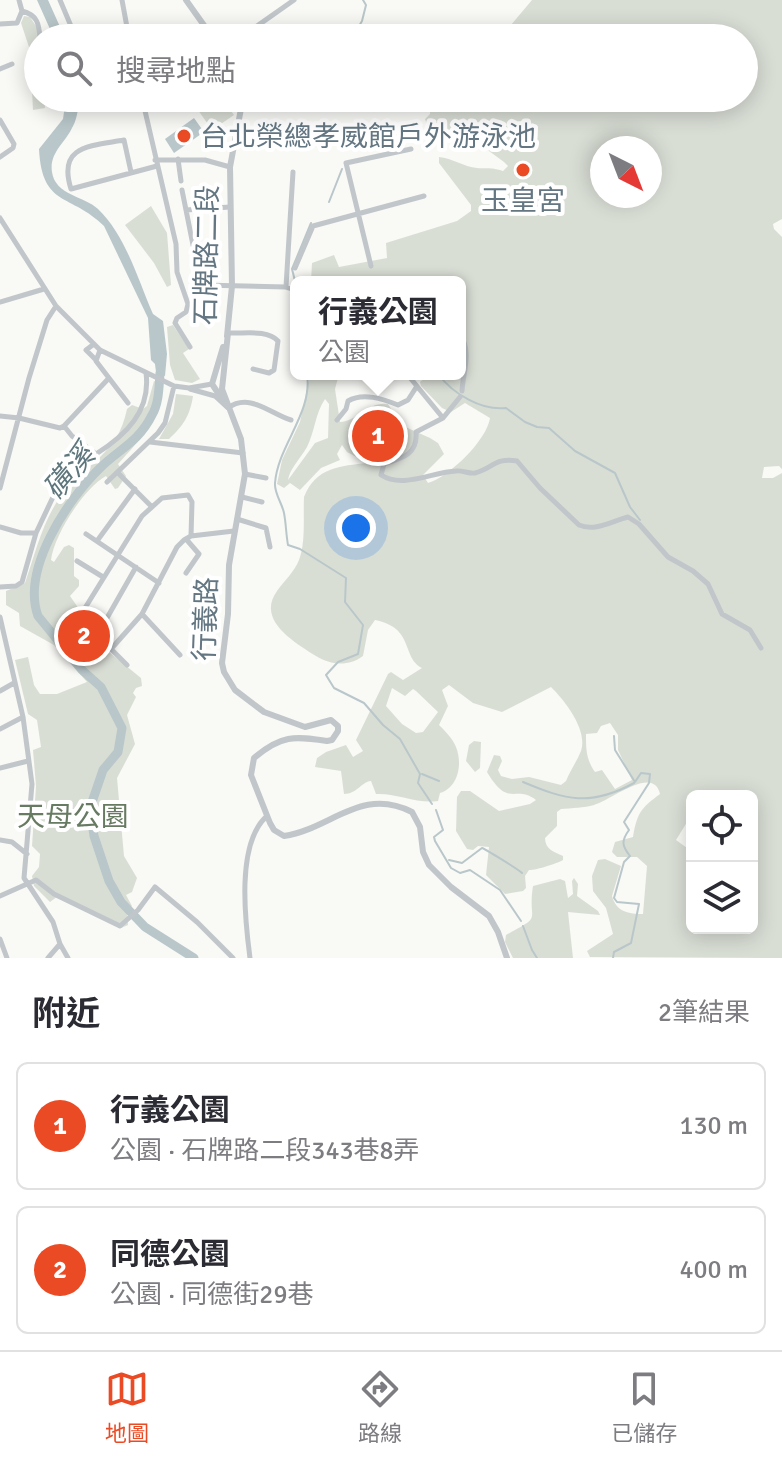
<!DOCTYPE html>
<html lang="zh-TW">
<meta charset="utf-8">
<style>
body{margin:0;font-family:Signika,"Noto Sans TC",sans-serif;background:#f2f2f3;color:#2b2b33}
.controls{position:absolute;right:24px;bottom:24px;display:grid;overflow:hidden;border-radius:12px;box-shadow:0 4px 20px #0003}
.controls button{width:72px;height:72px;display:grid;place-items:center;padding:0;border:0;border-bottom:2px solid #e1e1e2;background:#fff;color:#2b2b33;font:40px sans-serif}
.compass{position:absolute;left:590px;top:136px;width:72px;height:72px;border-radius:50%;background:#fff;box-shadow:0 4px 20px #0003;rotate:138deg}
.you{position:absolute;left:356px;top:528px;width:28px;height:28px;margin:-20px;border:6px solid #fff;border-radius:50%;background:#1a73e8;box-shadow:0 0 0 12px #1a73e833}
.badge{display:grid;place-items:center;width:52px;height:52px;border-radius:50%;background:#ea4b25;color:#fff;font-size:26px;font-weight:700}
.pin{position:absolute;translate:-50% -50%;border:4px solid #fff;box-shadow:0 2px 8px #0006}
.popup{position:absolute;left:290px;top:276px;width:176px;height:104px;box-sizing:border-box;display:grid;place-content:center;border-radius:12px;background:#fff;filter:drop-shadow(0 2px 6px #0005);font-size:26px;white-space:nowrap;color:#7c7c81}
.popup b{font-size:30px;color:#2b2b33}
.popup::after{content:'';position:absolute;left:50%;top:100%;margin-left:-16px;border:16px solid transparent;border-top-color:#fff}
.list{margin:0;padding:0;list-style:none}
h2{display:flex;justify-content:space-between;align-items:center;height:104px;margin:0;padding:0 32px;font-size:34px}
h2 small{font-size:26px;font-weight:400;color:#7c7c81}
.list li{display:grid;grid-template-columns:52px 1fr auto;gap:24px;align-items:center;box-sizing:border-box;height:128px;margin:0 16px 16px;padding:0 16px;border:2px solid #e1e1e2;border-radius:12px}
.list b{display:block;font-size:30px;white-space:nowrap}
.list p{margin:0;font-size:26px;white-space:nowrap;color:#7c7c81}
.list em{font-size:26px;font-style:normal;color:#7c7c81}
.icon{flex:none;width:44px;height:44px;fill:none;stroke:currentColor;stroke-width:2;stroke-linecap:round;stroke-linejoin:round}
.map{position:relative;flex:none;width:782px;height:958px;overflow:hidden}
.search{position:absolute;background:#fff;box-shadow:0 4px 20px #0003;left:24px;right:24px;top:24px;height:88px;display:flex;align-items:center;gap:20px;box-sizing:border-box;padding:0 28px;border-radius:44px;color:#7c7c81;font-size:30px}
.sheet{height:392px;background:#fff}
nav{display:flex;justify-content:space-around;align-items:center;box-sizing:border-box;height:112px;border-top:2px solid #e1e1e2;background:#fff;font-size:22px;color:#7c7c81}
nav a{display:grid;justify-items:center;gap:4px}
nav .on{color:#ea4b25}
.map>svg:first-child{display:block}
.green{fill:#d9ded5;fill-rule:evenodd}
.water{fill:#b9c7ca}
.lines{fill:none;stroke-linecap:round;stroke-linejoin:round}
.stream{stroke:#b9c7ca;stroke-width:2}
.river{stroke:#b9c7ca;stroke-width:9}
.minor{stroke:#c1c6ca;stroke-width:5}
.tertiary{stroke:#c1c6ca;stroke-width:6}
.poi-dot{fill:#ea4b25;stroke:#fff;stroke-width:3}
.labels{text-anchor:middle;stroke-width:8;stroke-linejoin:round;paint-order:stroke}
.poi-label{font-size:28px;fill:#637682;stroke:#fff;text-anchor:start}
.street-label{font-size:28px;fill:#637682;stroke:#fff}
.park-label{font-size:28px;fill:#677a62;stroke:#fff}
.water-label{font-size:30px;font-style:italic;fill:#5e767c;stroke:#fff}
</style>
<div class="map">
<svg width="782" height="958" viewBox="0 0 782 958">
<rect width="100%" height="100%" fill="#f9f9f6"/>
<path class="green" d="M532 0H782V219L773 224 774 229 782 237V469L779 466 764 467 762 478H773L782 473V958L590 957 587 951 613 934 606 908 593 891 592 876 598 860 605 859 621 866 612 896C616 912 629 914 643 914L647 866 637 857H617L612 852 615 842 633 837C637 813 641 808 660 794 653 765 612 800 594 805 584 808 572 808 561 809L557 812V826L545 838C545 849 554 852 563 856V860C559 863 533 871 529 870L525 876 526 888 523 891 505 894 486 875 489 847 478 846 473 850 467 849 456 831 457 797 461 791H470L499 811 530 804 536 800C515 784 509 809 487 772L494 755 500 756 502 761 498 770 501 776 512 779 529 777 561 785 566 781C570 771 577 761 581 751 588 730 565 701 551 687L502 712 473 703 449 685 442 690 448 706 439 725C445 731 453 739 456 747 463 764 458 788 440 793L438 801C416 804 398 793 376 794L371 781C361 782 357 794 344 794L341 771 315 767 317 758 326 752 346 745 353 757 363 751 356 740 388 674 391 672 403 680 422 668C401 657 415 628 375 620L368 630 363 656C348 667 331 665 316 656 294 642 256 620 277 591 284 581 295 571 299 560 306 542 303 516 304 497 316 467 340 466 368 463L347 452 342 445 337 454 340 460 321 468 300 490 290 483 284 488 277 484 282 460 300 422 310 374H339L335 389 340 422C358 421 369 401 388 404L401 425 430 438 438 443 444 454 423 475 428 483C449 477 487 440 490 418L465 403 451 412 442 408 421 386 420 382 430 374H460V282H311L312 263 334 255 339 267 387 258 386 243 457 221 471 211V205L439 163V157C452 158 464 167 477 168 488 169 490 167 503 171L508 166 504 162 463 132 440 137 429 131 425 119 430 114V102H440L449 98H744V38H500ZM602 148H650V196H602ZM325 399 329 404 328 438 315 443 288 480C290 468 301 458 307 447 315 431 315 414 325 399ZM392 688 405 696 413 689 416 691 438 712 423 732 416 733 402 724 386 706ZM610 723 618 735V750L632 780 615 789 602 770 595 772C586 759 586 749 586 734L597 733 601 726ZM692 796H752V928H692V849L687 848 676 840 692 814Z
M24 16 30 17 38 29V98H44L45 108 33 110 30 50 21 23Z
M215 98H235L238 102 229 108 234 115 212 130 198 110Z
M151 206 167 233 171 285 167 287 154 263 125 225Z
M173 325 189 349 183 353 200 379 192 383 175 380 170 365 167 327Z
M154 381 163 384C157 421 142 438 118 464L126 476 118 488 115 489 106 476C84 488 54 535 51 560L54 562 64 547 69 545 74 548V576L79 580V586L70 596 109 652 141 678 142 686 136 688 133 693 136 697 127 715 135 744 117 778 124 856 137 878 132 892 126 895 132 906 127 911 128 925 121 928 58 896 50 902 34 886 32 876 39 867 40 854 32 846 36 786 33 750 41 747 37 720 28 714 15 660 28 657 34 685 40 694H57L87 682 54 645 20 626 19 613 6 605V591L25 583C35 554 43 520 61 496 88 459 117 457 127 409L132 405 143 409 147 406Z
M176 394 193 396C190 416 183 426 169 439H159L173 414Z
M474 741 481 742 480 768 475 772 466 761 469 745Z
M574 878 578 884 577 896 598 911 600 915 568 912 573 958H513L505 942 506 935C545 914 527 924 533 886L560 879 565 881 568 898 573 894 572 881Z"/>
<path class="water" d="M37 0H48L65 38H54Z
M66 98H78C79 107 77 120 72 128 65 143 49 153 52 172 55 195 84 196 98 209 126 236 138 280 153 314L163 321 167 354 165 376 156 372 155 364 151 360 148 318 104 226C71 193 42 208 39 149L63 119Z
M194 118 204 132 174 153 165 139Z"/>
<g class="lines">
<path class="stream" d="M352 38 362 21 366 5 363 0
M329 202 342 169
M296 285 292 269 311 223
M296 301 292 313 296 326
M307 374C313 413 278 445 275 483 274 493 282 503 284 513 286 523 286 534 288 545L300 549 346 578 345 602 363 625 358 654 338 662 326 675 334 688 364 703 383 725 400 739 420 774 418 783 432 804
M438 374C453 394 482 411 506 408L525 422 537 427 549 428 575 451 615 473 630 507 640 520
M422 774 439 781
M523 782C566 800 590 807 634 783
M436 810 443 830 434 837 435 841 451 868 460 873 470 870 500 890 521 921
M449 860 462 863 482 848C485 849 518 869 522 873
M523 926 532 950 537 958
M613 958 614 952 631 943 639 904 617 902 614 898 624 862 630 856C622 846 621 841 629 830L624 822 649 783 650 774 641 773 635 782 615 750 614 736"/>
<path class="river" d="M160 373C159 387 159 403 152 415 138 443 119 449 100 468 68 499 21 569 38 616L82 670 101 687 122 728 118 752 103 770 90 808 94 836 109 881 121 902 145 927 194 958"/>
<path class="minor" d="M19 0 22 11C37 15 39 23 40 38
M60 0 76 38
M122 0 129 38
M0 24 17 23 22 11
M240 38 294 0
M0 69 12 64
M48 98 52 102
M142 98 176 244 177 272 188 304 186 312 177 318 175 323 190 347
M0 120 14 144 13 148 0 157
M178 159 181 181
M155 160H205L230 167
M131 172 124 140C91 146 57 145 71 189L157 166
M182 190 186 210 230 207
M186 210 201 285 286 287 293 172
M0 218 56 306 100 350 174 386 189 388 212 384
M371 266 346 163 411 149
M295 268 313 226 424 196
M286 287 296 290
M0 302 44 289
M228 333C244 334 267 329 278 341L274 370 269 373 253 369
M460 335C472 351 463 372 462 391
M94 344 86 350 96 360
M100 350 96 361 128 403
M407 374 443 418
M190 389 215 396 228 408C249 392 271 414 291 420
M460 397 443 418 416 432C418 454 403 458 384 464L381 475C403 489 432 472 456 471 462 470 469 474 475 473 492 469 495 457 517 461L540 488 579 525C595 532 612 521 628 517L639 524 668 557 693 571 708 584 722 614 750 630 761 648
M0 416 19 418 60 428 64 426
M337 420 346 409 348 401C363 392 383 399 398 405L408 400 417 386
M64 426 72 436 96 454C126 435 151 411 146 373
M64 426 109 378
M150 442 243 453
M118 473 151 506
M245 474 266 478
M107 482 158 433 165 423 174 386
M0 488 29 378 47 320 56 306
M242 497 262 502
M237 519 266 528 270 547
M0 527 21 533H36
M86 534 159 583
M186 539 199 554 186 573
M97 541 135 489
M77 561 103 577
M0 587 16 586 22 582 36 533 53 497
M142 614 180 655
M0 617 23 717 32 784 24 878 53 922 60 944 68 958
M99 632 136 567
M111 649 85 614V608L142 516 162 498 188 495 192 502 191 536
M127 665 111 649 142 614 177 547 184 540 191 536 234 531
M0 691 14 683
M0 729 23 717
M0 768 28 761
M0 840 12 842 27 854
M0 896 36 880 54 894 120 926 138 910 155 887 197 922 233 958
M0 939 7 958
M48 958 60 944
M250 958C245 920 236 843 267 816"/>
<path class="tertiary" d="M186 0 213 38
M228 333 222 389 241 439 245 474 229 565 228 614 222 663 224 672 235 690 264 712 305 727 331 720 338 726V731L332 740 327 741C294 736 281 735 254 758L251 775 270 823 274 830 284 836C331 829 361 786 412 812L420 827 423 852 429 865 451 887 489 916 498 932 507 958
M227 336 232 286 230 167 243 98
M223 347 212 384 226 405"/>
</g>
<g class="poi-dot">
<circle cx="184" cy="136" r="8"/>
<circle cx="523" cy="170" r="8"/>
</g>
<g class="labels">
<g class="poi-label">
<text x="200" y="146">台北榮總孝威館戶外游泳池</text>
<text x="523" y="210" text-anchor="middle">玉皇宮</text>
</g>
<g class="street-label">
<text transform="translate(206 255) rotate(-89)" y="10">石牌路二段</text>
<text transform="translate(205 619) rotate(-88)" y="10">行義路</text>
</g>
<g class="park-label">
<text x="73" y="826">天母公園</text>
</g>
<g class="water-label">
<text transform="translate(69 472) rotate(-50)" y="10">磺溪</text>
</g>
</g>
</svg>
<div class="controls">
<button><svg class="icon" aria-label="locate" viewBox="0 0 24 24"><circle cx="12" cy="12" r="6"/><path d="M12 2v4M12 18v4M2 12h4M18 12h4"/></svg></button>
<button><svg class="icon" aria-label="layers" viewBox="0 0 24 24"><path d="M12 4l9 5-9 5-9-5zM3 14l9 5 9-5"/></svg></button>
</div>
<svg class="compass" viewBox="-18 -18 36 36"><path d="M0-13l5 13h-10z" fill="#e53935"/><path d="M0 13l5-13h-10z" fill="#7c7c81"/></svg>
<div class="you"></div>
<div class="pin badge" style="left:378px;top:436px">1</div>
<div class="popup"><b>行義公園</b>公園</div>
<div class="pin badge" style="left:84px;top:636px">2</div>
<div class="search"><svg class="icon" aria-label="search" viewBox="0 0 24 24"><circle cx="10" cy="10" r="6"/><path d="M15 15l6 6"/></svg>搜尋地點</div>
</div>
<section class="sheet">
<h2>附近<small>2筆結果</small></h2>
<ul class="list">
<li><span class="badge">1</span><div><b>行義公園</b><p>公園 · 石牌路二段343巷8弄</p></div><em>130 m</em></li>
<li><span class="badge">2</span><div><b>同德公園</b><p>公園 · 同德街29巷</p></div><em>400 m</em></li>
</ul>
</section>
<nav>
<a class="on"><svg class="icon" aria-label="map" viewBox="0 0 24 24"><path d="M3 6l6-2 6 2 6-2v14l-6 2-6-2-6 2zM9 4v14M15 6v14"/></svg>地圖</a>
<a><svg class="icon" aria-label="directions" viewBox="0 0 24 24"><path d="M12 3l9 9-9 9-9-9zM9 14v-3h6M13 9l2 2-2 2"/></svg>路線</a>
<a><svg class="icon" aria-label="saved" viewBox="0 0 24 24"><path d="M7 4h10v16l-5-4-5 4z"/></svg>已儲存</a>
</nav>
